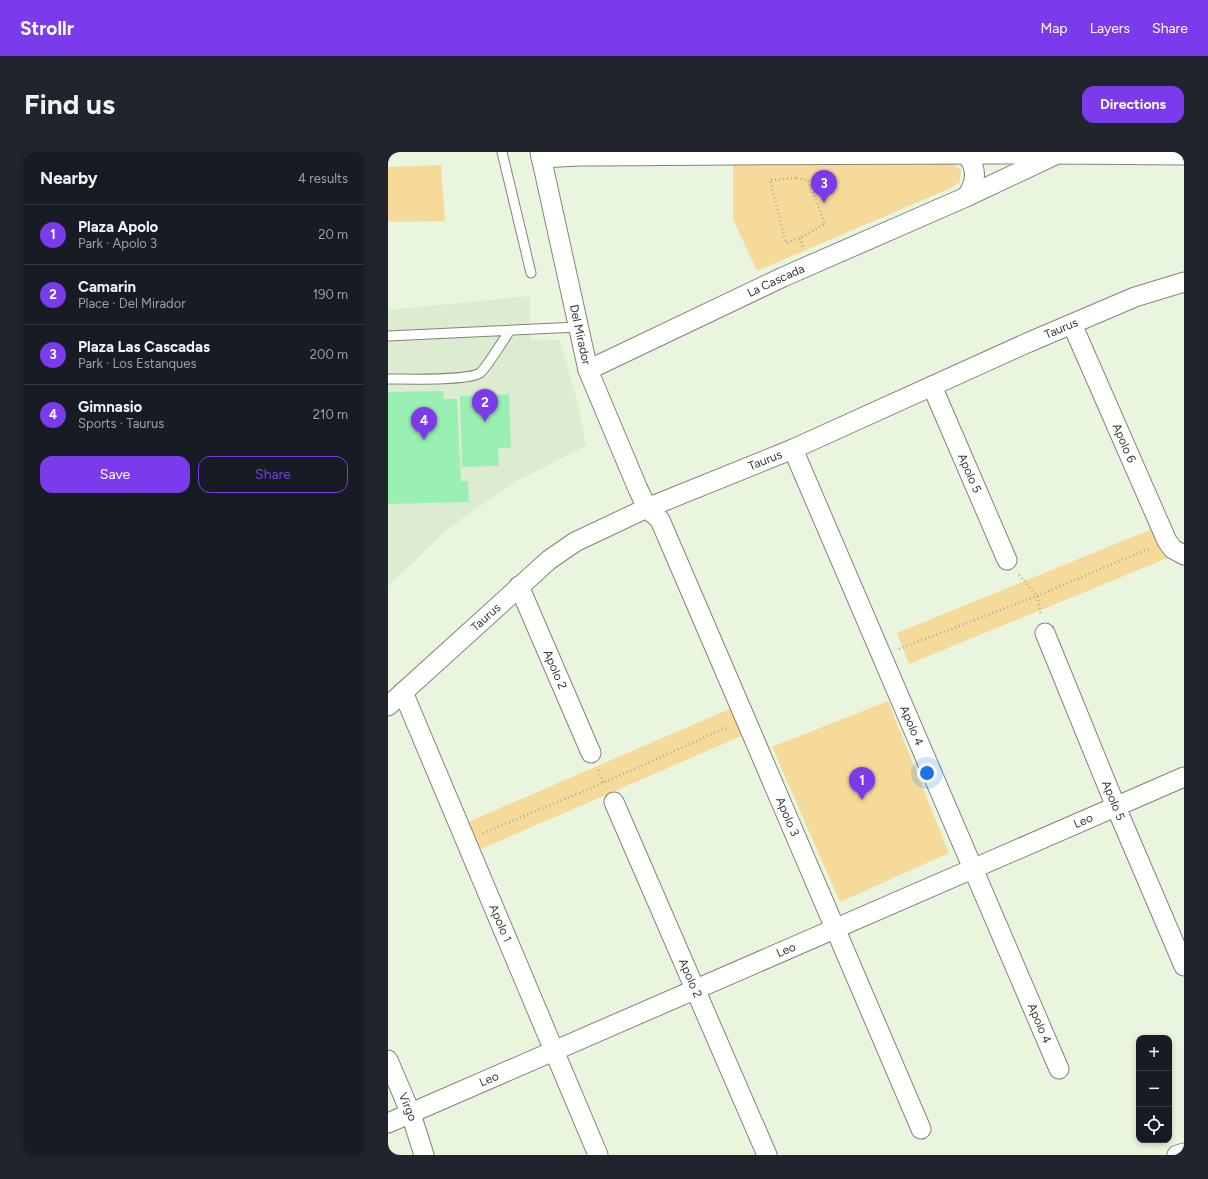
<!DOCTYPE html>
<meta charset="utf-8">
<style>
body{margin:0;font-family:Figtree,sans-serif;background:#20242c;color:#f1f3f6}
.controls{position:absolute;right:12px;bottom:12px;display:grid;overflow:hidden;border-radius:8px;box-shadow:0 2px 6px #0003}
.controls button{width:36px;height:36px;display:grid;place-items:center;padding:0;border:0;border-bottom:1px solid #363941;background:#171b24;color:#f1f3f6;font:20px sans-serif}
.you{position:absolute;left:539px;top:621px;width:14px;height:14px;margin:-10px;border:3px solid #fff;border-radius:50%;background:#1a73e8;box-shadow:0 0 0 6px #1a73e833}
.badge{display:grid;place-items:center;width:26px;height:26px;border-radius:50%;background:#7c3aed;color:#fff;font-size:13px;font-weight:700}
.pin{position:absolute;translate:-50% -33px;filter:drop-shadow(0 1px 2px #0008)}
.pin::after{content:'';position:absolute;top:21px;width:14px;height:12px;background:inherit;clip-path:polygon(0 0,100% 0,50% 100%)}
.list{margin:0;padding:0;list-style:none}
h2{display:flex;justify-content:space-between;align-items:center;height:52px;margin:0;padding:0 16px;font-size:17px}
h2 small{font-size:13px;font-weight:400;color:#9ea1a6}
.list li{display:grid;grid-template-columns:26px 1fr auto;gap:12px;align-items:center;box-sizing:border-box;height:60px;padding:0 16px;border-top:1px solid #363941}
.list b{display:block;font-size:15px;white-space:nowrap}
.list p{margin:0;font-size:13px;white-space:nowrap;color:#9ea1a6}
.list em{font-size:13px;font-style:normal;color:#9ea1a6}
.actions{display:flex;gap:8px;padding:12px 16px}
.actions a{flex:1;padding:9px 0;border:1px solid #7c3aed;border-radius:12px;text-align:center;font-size:14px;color:#7c3aed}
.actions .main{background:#7c3aed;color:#fff}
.icon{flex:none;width:22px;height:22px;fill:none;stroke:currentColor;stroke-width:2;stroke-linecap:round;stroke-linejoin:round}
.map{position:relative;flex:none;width:796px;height:1003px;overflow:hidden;border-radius:12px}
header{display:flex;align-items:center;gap:24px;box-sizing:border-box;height:56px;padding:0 20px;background:#7c3aed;color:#fff}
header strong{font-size:19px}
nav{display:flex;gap:22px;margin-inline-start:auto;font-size:14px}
.intro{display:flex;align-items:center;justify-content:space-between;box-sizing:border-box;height:96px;padding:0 24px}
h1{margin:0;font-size:28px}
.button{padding:10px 18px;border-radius:12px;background:#7c3aed;color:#fff;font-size:14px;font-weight:700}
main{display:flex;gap:24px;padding:0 24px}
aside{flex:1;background:#171b24;border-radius:12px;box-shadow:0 2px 6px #0003}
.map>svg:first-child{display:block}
.built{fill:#ddebd0}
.green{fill:#f5da9a}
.building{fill:#9af0b2}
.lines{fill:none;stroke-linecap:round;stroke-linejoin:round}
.service-casing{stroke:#7e8875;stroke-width:11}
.minor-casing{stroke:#7e8875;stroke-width:21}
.path{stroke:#a4ad9d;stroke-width:2.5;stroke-dasharray:1 3;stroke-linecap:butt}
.service{stroke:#fff;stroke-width:9}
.minor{stroke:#fff;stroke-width:19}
.labels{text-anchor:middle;stroke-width:3;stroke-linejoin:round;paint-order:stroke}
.street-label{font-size:12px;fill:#353931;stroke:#eaf5e0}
</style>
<header>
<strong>Strollr</strong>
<nav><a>Map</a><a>Layers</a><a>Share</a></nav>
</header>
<div class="intro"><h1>Find us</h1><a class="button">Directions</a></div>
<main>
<aside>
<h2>Nearby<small>4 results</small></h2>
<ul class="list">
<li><span class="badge">1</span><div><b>Plaza Apolo</b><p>Park · Apolo 3</p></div><em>20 m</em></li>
<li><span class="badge">2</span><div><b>Camarin</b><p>Place · Del Mirador</p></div><em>190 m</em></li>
<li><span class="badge">3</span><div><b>Plaza Las Cascadas</b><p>Park · Los Estanques</p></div><em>200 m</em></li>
<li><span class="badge">4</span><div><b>Gimnasio</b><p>Sports · Taurus</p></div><em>210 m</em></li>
</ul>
<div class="actions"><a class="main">Save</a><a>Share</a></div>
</aside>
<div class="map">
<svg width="796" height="1003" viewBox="0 0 796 1003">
<rect width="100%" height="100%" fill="#eaf5e0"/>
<path class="built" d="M142 144V187L172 188 191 256 198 294 127 330 62 375 0 434V158Z"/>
<path class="green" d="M562 10 573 18 572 30 565 35 369 119 345 67V12Z
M53 13 57 69 0 70V15Z
M769 375 782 405 521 512 509 481Z
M500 549 561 701 452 750 384 595Z
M346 555 356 583 93 697 80 670Z"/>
<path class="building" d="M55 239 56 247H69L73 329H80L81 350 0 352V240Z
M121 242 123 296H110L111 314 74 315 72 244Z"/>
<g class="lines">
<defs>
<path id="service" d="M114 0 143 121
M0 184 190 175
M0 227C18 227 79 229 92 221 97 217 117 186 122 178"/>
<g id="minor">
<path id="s1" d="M152 0 200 218 250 337 259 356 272 368C359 571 447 774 533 977"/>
<path d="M577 1C590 15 589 31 578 45"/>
<path d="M153 6 191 4C393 3 594 0 796 3"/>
<path id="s2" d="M684 172 779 389 785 397 796 403"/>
<path id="s3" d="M200 218 395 125 578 45 665 4"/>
<path id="s4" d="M544 234 619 408"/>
<path id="s5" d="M405 297 671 917"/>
<path id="s6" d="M131 434 203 601"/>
<path id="s7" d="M657 481 728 655 796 814"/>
<path id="s8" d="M15 540 210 1003"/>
<path id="s9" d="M0 554 161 408 187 390 259 356 405 297 639 191 747 145 796 130"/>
<path id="s10" d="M226 650 379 1003"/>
<path id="s11" d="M0 908 23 962 36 1003"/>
<path id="s12" d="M0 971 796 625"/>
<path d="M789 1003 796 1001"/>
</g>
</defs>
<use href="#service" class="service-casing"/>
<use href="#minor" class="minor-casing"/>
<path class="path" d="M409 26 420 28 437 72 412 86 398 91 382 28Z
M412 86 415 96
M631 423 649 444 653 463
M511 497 649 444 762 396
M210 618 216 632
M95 681 215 631 340 575"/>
<use href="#service" class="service"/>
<use href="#minor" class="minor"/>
</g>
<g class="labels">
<g class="street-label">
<text dy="4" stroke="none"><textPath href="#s3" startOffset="208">La Cascada</textPath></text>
<text dy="4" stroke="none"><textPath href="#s9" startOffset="780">Taurus</textPath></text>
<text dy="4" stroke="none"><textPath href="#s1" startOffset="187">Del Mirador</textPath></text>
<text dy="4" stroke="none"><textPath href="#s2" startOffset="130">Apolo 6</textPath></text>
<text dy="4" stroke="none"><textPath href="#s9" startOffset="456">Taurus</textPath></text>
<text dy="4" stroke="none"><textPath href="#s4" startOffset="95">Apolo 5</textPath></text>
<text dy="4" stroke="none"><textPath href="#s9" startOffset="132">Taurus</textPath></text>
<text dy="4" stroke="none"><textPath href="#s6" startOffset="91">Apolo 2</textPath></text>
<text dy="4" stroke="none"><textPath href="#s5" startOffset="301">Apolo 4</textPath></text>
<text dy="4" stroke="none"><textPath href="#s7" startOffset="181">Apolo 5</textPath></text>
<text dy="4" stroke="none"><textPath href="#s1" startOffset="714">Apolo 3</textPath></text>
<text dy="4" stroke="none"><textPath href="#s12" startOffset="758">Leo</textPath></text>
<text dy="4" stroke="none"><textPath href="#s8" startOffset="251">Apolo 1</textPath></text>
<text dy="4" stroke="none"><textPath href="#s12" startOffset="434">Leo</textPath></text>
<text dy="4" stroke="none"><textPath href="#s10" startOffset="192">Apolo 2</textPath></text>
<text dy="4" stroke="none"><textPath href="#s5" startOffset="625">Apolo 4</textPath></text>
<text dy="4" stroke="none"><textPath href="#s12" startOffset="110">Leo</textPath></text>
<text dy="4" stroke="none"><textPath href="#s11" startOffset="51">Virgo</textPath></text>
</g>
</g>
</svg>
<div class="controls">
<button>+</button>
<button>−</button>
<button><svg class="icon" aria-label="locate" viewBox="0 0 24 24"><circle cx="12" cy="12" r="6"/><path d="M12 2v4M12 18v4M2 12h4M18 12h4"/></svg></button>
</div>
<div class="you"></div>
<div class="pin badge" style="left:474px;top:648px">1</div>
<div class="pin badge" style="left:97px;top:270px">2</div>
<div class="pin badge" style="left:436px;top:51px">3</div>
<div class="pin badge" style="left:36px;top:288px">4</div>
</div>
</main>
